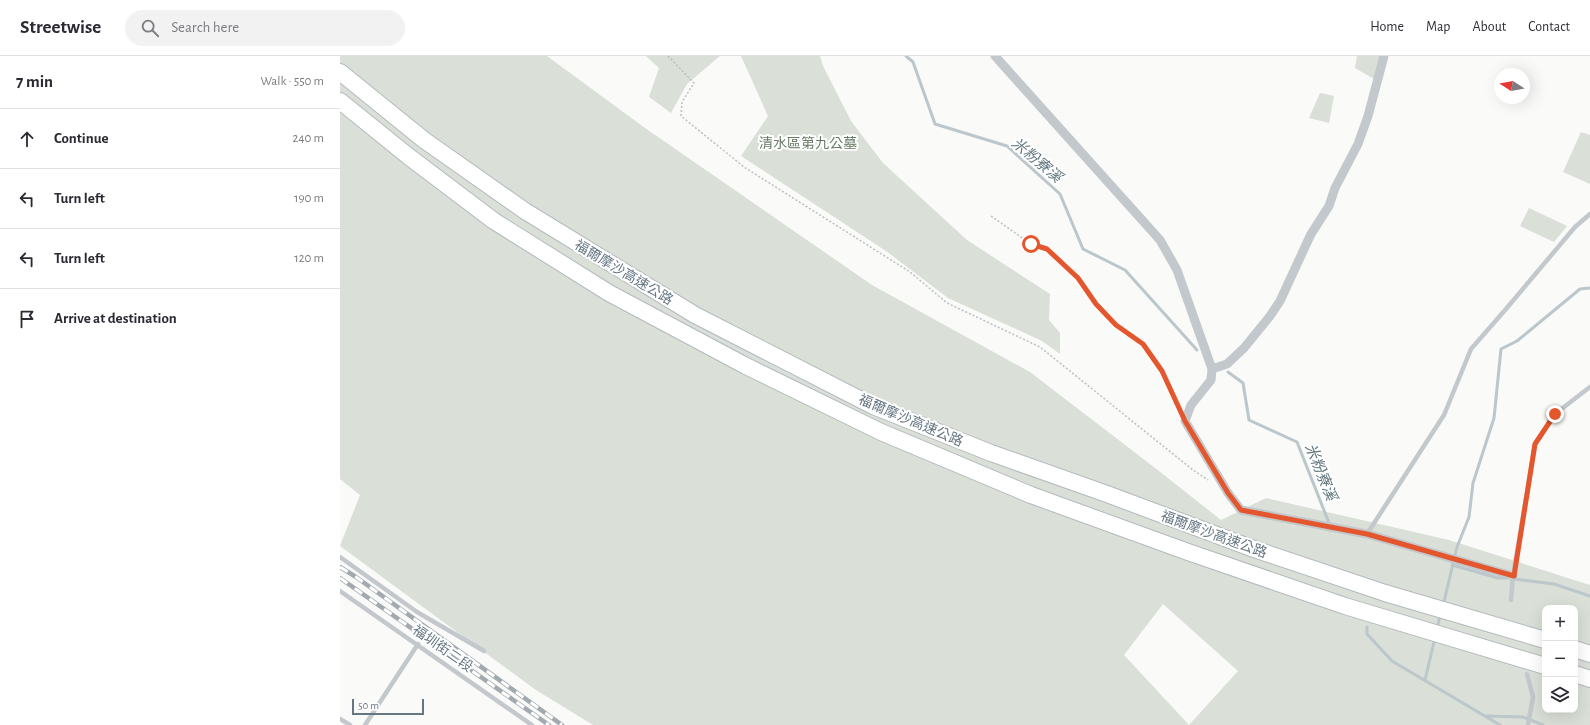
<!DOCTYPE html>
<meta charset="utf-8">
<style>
body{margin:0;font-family:"Alegreya Sans","Noto Sans TC",sans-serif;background:#f2f2f3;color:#2b2b33}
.controls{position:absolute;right:12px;bottom:12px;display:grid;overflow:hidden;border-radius:8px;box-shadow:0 4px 16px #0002}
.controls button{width:36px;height:36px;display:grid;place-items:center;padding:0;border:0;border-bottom:1px solid #e1e1e2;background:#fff;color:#2b2b33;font:20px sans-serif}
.compass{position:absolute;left:1154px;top:12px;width:36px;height:36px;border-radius:50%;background:#fff;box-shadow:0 4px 16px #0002;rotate:281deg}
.scale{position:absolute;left:12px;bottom:10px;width:72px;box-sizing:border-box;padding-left:4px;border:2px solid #657683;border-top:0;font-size:11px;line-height:14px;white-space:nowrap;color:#657683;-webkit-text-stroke:3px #fff;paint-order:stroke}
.stop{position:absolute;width:12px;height:12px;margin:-9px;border:3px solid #e4572e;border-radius:50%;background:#fff}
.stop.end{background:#e4572e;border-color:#fff;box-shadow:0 1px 4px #0008}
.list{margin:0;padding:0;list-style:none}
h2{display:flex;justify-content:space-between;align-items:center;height:52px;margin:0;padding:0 16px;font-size:17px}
h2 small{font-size:13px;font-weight:400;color:#7c7c81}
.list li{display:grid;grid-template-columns:26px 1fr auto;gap:12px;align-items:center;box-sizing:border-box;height:60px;padding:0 16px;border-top:1px solid #e1e1e2}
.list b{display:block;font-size:15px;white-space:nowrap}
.list em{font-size:13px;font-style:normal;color:#7c7c81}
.icon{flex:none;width:22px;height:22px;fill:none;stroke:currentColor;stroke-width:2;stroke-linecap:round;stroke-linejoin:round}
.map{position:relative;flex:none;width:1250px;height:669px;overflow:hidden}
header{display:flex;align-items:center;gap:24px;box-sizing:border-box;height:56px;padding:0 20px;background:#fff;border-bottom:1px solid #e1e1e2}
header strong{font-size:19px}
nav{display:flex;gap:22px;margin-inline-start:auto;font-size:14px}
.search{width:280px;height:36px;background:#f2f2f3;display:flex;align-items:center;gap:10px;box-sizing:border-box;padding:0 14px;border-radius:22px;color:#7c7c81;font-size:15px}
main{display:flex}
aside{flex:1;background:#fff}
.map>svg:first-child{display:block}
.green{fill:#dadfd7;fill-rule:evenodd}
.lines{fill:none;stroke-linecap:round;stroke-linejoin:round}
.stream{stroke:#bbc7cb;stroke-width:3}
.highway-casing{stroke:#b4b9bd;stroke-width:18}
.path{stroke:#bbbfc2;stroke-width:1.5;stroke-dasharray:2 2;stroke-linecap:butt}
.lane{stroke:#c3c8cc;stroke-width:4.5}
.street{stroke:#c3c8cc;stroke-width:9}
.highway{stroke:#fff;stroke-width:16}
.rail-casing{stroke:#a2aab0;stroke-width:4.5}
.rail{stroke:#fff;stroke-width:3;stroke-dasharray:9;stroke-linecap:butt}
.route{stroke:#e4572e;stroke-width:5}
.labels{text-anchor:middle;stroke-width:4;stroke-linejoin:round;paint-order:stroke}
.park-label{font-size:14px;fill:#687a64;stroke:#fff}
.street-label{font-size:14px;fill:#657683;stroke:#fff}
.water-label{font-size:15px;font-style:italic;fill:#60757c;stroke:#fff}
</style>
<header>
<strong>Streetwise</strong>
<div class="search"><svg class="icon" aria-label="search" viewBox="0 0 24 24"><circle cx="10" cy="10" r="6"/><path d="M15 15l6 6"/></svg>Search here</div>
<nav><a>Home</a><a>Map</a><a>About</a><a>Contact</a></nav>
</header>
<main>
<aside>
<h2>7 min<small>Walk · 550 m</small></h2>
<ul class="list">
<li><svg class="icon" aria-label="ahead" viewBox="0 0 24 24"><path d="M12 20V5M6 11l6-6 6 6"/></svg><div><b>Continue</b></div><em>240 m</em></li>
<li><svg class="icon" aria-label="left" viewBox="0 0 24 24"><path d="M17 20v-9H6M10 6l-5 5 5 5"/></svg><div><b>Turn left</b></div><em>190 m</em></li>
<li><svg class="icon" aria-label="left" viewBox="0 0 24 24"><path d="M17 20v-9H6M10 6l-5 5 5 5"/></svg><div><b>Turn left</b></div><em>120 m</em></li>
<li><svg class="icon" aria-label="arrive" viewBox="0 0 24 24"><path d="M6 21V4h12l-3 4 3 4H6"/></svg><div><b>Arrive at destination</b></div></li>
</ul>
</aside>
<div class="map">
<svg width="1250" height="669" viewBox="0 0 1250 669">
<rect width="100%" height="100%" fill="#fafaf8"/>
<path class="green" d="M0 0H207L305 72 532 229 690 316 819 415 881 464 926 442 1109 484 1250 529V669H849L898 615 823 548 784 599 849 669H253L196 634 0 490 20 439 0 423ZM1205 552H1235V654H1205Z
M306 0H380L347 28 331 57 309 41 319 12Z
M401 0H480L483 10 511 65 543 107 627 184 710 238 709 264 720 277V298L702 285 608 242 546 195 401 100 428 60Z
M1017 0H1041L1034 23 1015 12Z
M980 37 994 40 989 67 969 62Z
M1241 76 1250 79V128L1223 116Z
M1189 152 1227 170 1214 186 1180 170Z"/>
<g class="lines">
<path class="stream" d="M566 0 573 6 595 68 667 90 720 138 743 193 785 214 857 294
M888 316 903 327 909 364 957 386 989 467
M1112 509 1158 522H1166
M1174 523 1214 528 1250 540
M1103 550 1117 491 1129 461 1133 427 1154 362 1161 293 1177 285 1240 233 1250 232
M1027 571V578L1052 605 1160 669
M1097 573 1100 559
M1085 624 1095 582
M1146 660 1183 661 1203 669"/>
<defs>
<path id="highway" d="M0 16 84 84 185 155 355 259 533 350 651 397 767 438 914 493 1045 537 1205 584
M0 45 68 100 154 165 269 237 406 310 541 376 691 439 848 496 1005 550 1205 610
M1235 593 1250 598
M1235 618 1250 623"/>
</defs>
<use href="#highway" class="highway-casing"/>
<path class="path" d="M328 0 354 27 342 46 341 60 404 111 570 216 607 247 700 291 853 414 868 424
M651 160 691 188 707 193 738 222 756 248 776 269 803 288 822 315 840 354"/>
<path class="lane" d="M1027 478 1104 359 1131 293 1166 253 1235 171 1250 158
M0 501 77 556 144 595
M0 535 192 669
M1171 544 1173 520 1195 388 1215 358 1250 331
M1187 618 1193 641 1188 669
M0 663 10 669
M25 669 78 588"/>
<path class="street" d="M655 0 820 184 837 214 872 313 871 324 851 349 845 365 888 437 901 454 1027 478 1173 520
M872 313 887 308 904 292 930 260 940 245 971 178 989 150 995 132 1018 88 1028 60 1044 0"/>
<use href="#highway" class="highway"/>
<defs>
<path id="rail" d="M0 511 16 521 222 669
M0 522 209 669"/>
</defs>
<use href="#rail" class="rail-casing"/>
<use href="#rail" class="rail"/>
</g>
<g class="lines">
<path class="route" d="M691 188 707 193 738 222 756 248 776 269 803 288 822 315 845 365 888 437 901 454 1027 478 1174 520 1195 388 1215 358"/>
</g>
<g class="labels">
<g class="park-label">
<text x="468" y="92">清水區第九公墓</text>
</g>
<g class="street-label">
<text transform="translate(284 216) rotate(31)" y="5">福爾摩沙高速公路</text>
<text transform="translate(571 364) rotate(23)" y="5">福爾摩沙高速公路</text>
<text transform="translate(874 478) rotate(20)" y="5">福爾摩沙高速公路</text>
<text transform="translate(103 592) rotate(35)" y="5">福圳街二段</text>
</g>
<g class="water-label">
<text transform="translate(697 104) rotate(40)" y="5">米粉寮溪</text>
<text transform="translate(981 416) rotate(68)" y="5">米粉寮溪</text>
</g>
</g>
</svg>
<div class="controls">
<button>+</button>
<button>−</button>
<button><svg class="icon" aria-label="layers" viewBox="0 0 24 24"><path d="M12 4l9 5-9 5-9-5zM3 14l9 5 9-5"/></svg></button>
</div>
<svg class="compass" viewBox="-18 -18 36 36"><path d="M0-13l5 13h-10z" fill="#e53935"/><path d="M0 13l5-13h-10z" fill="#7c7c81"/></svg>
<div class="scale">50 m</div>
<div class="stop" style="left:691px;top:188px"></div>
<div class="stop end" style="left:1215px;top:358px"></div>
</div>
</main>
